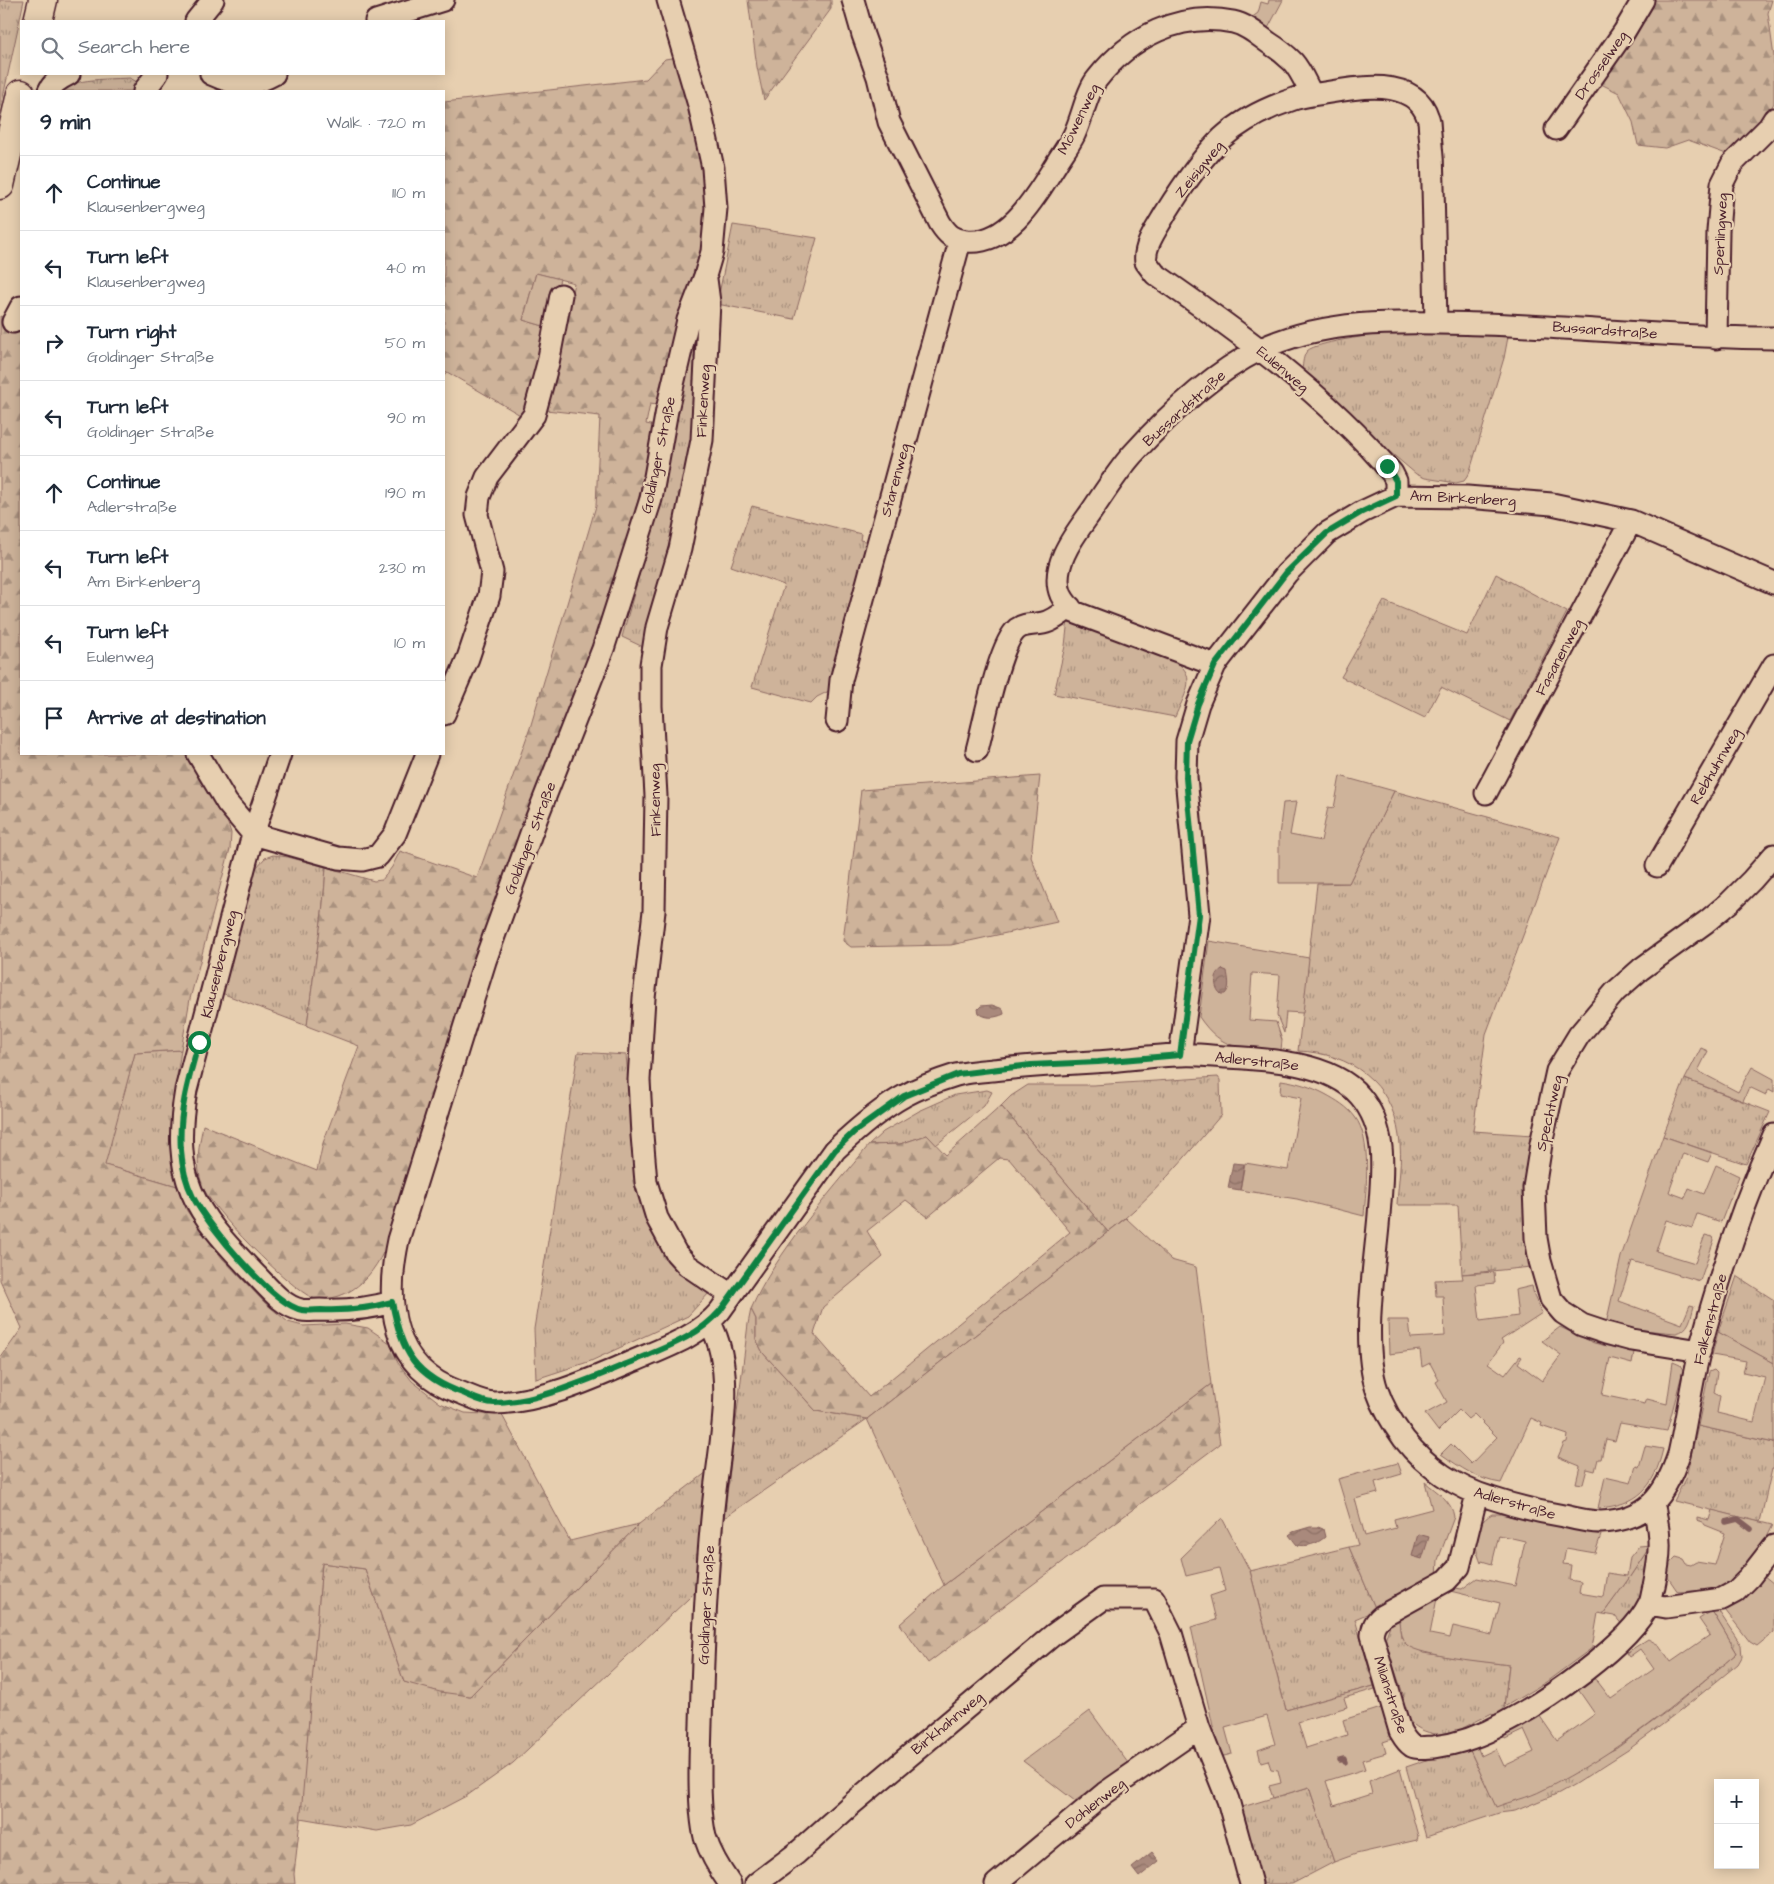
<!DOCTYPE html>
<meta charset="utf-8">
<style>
body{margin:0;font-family:"Architects Daughter",sans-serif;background:#f2f2f3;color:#1f2937}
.controls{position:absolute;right:15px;bottom:15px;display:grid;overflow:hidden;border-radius:0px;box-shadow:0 2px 12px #0003}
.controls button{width:45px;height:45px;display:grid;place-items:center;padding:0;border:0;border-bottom:1px solid #e0e1e3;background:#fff;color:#1f2937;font:25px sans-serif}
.stop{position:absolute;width:15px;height:15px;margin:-11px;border:4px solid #0b8043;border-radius:50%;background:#fff}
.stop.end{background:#0b8043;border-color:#fff;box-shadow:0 1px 5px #0008}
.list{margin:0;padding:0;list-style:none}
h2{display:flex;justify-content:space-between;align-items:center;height:65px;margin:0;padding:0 20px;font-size:21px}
h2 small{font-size:16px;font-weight:400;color:#747a83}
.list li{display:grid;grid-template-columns:32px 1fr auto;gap:15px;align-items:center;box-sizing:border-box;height:75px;padding:0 20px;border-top:1px solid #e0e1e3}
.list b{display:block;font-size:19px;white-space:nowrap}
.list p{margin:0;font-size:16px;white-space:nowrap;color:#747a83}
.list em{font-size:16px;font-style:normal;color:#747a83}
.icon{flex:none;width:28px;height:28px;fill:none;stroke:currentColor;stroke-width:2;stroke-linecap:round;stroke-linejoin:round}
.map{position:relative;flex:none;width:1774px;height:1884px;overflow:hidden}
.search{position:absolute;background:#fff;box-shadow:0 2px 12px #0003;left:20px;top:20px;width:425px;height:55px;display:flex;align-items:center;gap:12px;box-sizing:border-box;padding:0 18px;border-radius:0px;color:#747a83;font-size:19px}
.panel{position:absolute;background:#fff;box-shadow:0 2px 12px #0003;left:20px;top:90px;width:425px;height:665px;border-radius:0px}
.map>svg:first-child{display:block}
.grass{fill:url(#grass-tufts);stroke:#8c6962}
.forest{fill:url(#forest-firs);stroke:#8c6962;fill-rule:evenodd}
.green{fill:#ceb39a;stroke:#8c6962}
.water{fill:url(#water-waves);stroke:#835f5b}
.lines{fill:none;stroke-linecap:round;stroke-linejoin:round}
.stream{stroke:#835f5b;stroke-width:5.5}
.street-casing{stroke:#4a1f2b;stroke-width:25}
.primary-casing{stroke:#4a1f2b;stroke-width:31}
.street{stroke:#e7cfb0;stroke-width:21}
.primary{stroke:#e7cfb0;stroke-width:28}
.route{stroke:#0b8043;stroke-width:6}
.labels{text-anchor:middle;stroke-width:4.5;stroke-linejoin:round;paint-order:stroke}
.street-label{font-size:15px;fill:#4a1f2b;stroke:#e7cfb0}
</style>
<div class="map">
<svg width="1774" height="1884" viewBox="0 0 1774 1884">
<defs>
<pattern id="grass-tufts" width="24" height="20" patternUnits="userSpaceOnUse" patternTransform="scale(1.25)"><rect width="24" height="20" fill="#ceb39a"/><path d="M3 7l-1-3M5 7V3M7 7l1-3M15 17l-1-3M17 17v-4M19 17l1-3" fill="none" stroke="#a9917e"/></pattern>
<pattern id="forest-firs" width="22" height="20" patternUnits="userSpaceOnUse" patternTransform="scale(1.25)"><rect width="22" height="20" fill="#ceb39a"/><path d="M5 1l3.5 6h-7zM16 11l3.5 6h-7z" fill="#a9917e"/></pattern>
<pattern id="water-waves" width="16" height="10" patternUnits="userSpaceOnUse" patternTransform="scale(1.25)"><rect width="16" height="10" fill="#a9897b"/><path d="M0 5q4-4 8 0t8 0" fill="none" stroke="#8c6f65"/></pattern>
</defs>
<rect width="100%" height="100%" fill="#e7cfb0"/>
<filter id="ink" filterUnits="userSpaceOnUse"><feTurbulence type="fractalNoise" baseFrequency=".02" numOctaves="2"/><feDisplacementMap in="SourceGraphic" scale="10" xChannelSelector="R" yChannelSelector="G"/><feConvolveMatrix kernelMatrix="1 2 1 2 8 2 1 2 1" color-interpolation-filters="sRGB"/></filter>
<g filter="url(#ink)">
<path class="grass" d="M0 0H24L0 111Z
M130 78 137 82 134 91H61C69 78 115 79 130 78Z
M733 225 817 238 794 319 717 304Z
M702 305 689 466 643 647 622 637 661 496 675 408Z
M1403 332 1451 333 1508 337 1504 358 1469 474 1464 481 1456 483 1425 478 1416 474 1377 441 1305 375 1302 370C1303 363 1303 356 1307 351 1317 341 1387 333 1403 332Z
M752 506 861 534 860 540 869 542 829 691 817 697 811 703 752 687 784 585 731 566Z
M1496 574 1567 612 1510 721 1441 687 1425 718 1341 677 1384 601 1467 635Z
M1068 619 1176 662C1199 677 1183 697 1175 717L1054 694 1065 646Z
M1394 791 1560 837 1486 1034 1473 1131 1533 1135C1524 1180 1521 1222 1531 1267L1462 1274 1458 1205H1397C1398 1182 1403 1160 1399 1136 1392 1083 1351 1053 1298 1051L1317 884 1349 883Z
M273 855 288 857 326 867C323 921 313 973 307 1026L219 992 255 869 265 858Z
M181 1050C174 1094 166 1142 177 1186L104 1165 135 1053Z
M578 1052 626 1055 633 1126 639 1169 710 1292 688 1316 591 1361 536 1379 534 1329Z
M1218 1077 1220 1080 1221 1115C1186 1156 1151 1199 1108 1232L1001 1106 1011 1096 1028 1085H1093Z
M1685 1079 1770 1112 1746 1164 1663 1136Z
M987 1090 992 1092 984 1106 936 1145 927 1135 900 1144 869 1145 883 1132 919 1111 955 1095Z
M1737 1276 1774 1300V1363L1718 1332Z
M751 1309 756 1319V1339L763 1353 816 1411 867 1419 724 1518 748 1324Z
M1698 1426 1774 1443V1469H1772L1760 1522 1674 1501 1686 1477Z
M707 1472 704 1584 513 1763 468 1795 411 1825 377 1831 300 1818 322 1563 365 1569 404 1682 470 1696 639 1524Z
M1651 1545 1644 1593 1623 1626 1615 1616 1603 1614 1627 1581Z
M1349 1547 1376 1610 1355 1619 1374 1686 1286 1710 1250 1571Z
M1716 1607 1741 1645 1742 1657 1738 1664 1674 1716 1628 1750 1575 1784 1559 1793 1515 1811 1499 1813 1426 1837 1406 1767 1468 1746 1496 1806 1617 1748 1674 1706 1737 1653 1712 1611Z
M1399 1620 1401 1637 1423 1653 1509 1665 1504 1707 1508 1712 1496 1718 1492 1713 1463 1728 1465 1734C1433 1737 1411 1734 1397 1701L1404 1697 1389 1653 1384 1655V1642L1390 1625Z
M1309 1787 1334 1862 1292 1884H1260L1239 1808Z"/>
<path class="forest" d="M748 0H831V9L764 100 757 67Z
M1643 0H1772L1768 13 1774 57V103L1766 118 1729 155 1688 140 1665 148 1638 145 1633 122 1619 93 1597 82Z
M677 57 701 163 707 218 702 244 660 386 657 405 650 404 646 424 656 426 629 537 594 650 403 1206C390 1238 376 1284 339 1296 332 1298 319 1301 313 1298 289 1288 210 1209 202 1185 195 1162 199 1147 203 1125L317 1171 323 1143 359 1046 307 1026C313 973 323 921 326 867L374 881 382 880 392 867 400 851 477 878 530 728 596 506 600 416 546 410 574 283 536 273 523 320 547 327 537 370 522 416 447 372 444 376V102L646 79 665 59Z
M0 316 21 326V754H205L231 833 230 849 190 999 181 1050 135 1053 105 1165 177 1186 187 1211 222 1258 265 1303 288 1322 303 1326 345 1324 368 1328 390 1343 398 1363 412 1381 440 1403 465 1413 502 1415 570 1541 639 1524 470 1696 440 1692 404 1682 365 1569 322 1563 302 1803 294 1874 295 1884H0V1359L22 1328 0 1280Z
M1040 776 1031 857 1057 922 951 945 851 947 843 941 861 790Z
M1001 1106 1108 1232 867 1419 816 1411 763 1353 756 1339V1319L751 1309C777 1251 829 1194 869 1145L900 1144 927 1135 946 1155ZM999 1158 1009 1159 1070 1232 869 1397 814 1334 823 1307 883 1257 867 1231 906 1200 928 1217Z
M1211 1384 1220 1444 928 1663 900 1624 944 1585Z"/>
<path class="green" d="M1269 0H1283L1266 32 1247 21 1258 13 1261 2 1268 4Z
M536 273 560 279 547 327 523 320Z
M1340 776 1394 791 1349 883H1279V836L1283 803 1296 802 1290 835 1321 841 1328 807 1334 808Z
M1209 941 1309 958 1303 1013 1286 1012 1284 1033 1277 1016 1280 975 1252 973 1249 1020 1276 1022 1282 1040 1281 1050C1242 1048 1223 1052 1199 1017Z
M1701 1048 1708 1051 1698 1071 1738 1092 1752 1067 1774 1079V1092L1769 1089 1766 1095 1749 1087 1743 1101 1685 1079Z
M1281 1080C1296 1082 1312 1087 1325 1094 1336 1100 1348 1107 1355 1117 1372 1139 1366 1189 1364 1216L1297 1199 1240 1190 1245 1163 1288 1170 1301 1098 1280 1094Z
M1663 1136 1712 1153 1708 1162 1683 1153 1669 1192 1685 1198 1689 1188 1704 1194 1716 1165 1739 1176 1721 1222 1697 1214 1692 1228 1666 1220 1656 1251 1695 1263 1705 1235 1713 1237 1714 1240 1700 1281 1632 1261 1619 1301 1682 1324 1690 1305 1694 1306C1691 1317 1689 1331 1676 1333L1642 1330 1606 1324 1621 1257Z
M1126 1218 1171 1260 1196 1267 1211 1384 944 1585 867 1419Z
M1494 1272 1495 1283 1476 1285 1480 1321 1518 1316 1515 1290 1532 1286 1534 1295 1542 1313 1501 1340 1503 1343 1488 1363 1505 1375 1520 1356 1522 1357 1518 1363 1542 1381 1561 1355 1542 1341 1560 1327 1594 1343 1634 1352 1632 1364 1610 1358 1602 1395 1645 1404 1647 1399 1667 1404 1673 1362 1680 1365 1683 1370 1667 1431 1620 1423 1615 1441 1606 1439 1601 1459H1598L1595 1471 1587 1469 1583 1484 1576 1483 1580 1466 1558 1457 1564 1443 1567 1442 1568 1435 1541 1426 1542 1423 1531 1418 1501 1483C1478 1480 1460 1467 1441 1454L1451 1444 1471 1464 1497 1437 1474 1414 1468 1419 1459 1410 1438 1431 1425 1414 1447 1402 1436 1382 1439 1380 1430 1363 1422 1367 1420 1350 1389 1354 1388 1320H1409L1411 1338 1445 1336 1443 1296H1436L1435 1280 1463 1279 1462 1274Z
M1718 1332 1774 1363V1443L1698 1426 1709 1372 1714 1370 1717 1373 1714 1393 1720 1396 1717 1413 1754 1422 1765 1377 1743 1372 1746 1361 1712 1355Z
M1645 1446 1663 1449C1654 1488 1638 1505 1598 1508L1605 1477 1631 1483 1636 1466 1639 1467Z
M1398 1463 1402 1474 1375 1482 1378 1493 1355 1499 1365 1536 1396 1528 1394 1519 1432 1509 1425 1482C1437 1492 1452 1501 1454 1517L1438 1560 1437 1577 1376 1610 1349 1547 1358 1545 1338 1479Z
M1712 1510 1772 1525 1756 1558 1731 1588 1678 1592 1667 1576 1666 1567 1676 1557 1683 1559 1686 1564 1691 1565 1696 1562 1715 1565 1725 1533 1705 1525 1703 1522 1697 1520V1517L1709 1520Z
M1492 1514H1500L1601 1535 1595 1553 1566 1548 1563 1564 1571 1565 1569 1580 1581 1582 1579 1593 1603 1597 1607 1573 1627 1576 1630 1557 1639 1546 1651 1545 1627 1581 1603 1614 1598 1613 1592 1648 1546 1682 1504 1707 1509 1665C1489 1662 1419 1656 1407 1645 1400 1639 1400 1628 1399 1620L1437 1598 1430 1634 1450 1638 1453 1626 1492 1635 1500 1603 1450 1591 1455 1588 1462 1589 1477 1578 1515 1586 1525 1541 1499 1535 1492 1564 1482 1561 1481 1563C1473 1544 1472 1526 1492 1514Z
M1222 1518 1250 1571 1286 1710 1374 1686 1375 1689 1344 1698 1347 1707 1298 1722 1306 1748 1347 1735 1343 1720 1381 1708 1392 1739 1383 1742 1386 1753 1362 1760 1365 1769 1326 1781 1334 1806 1372 1794 1369 1781 1400 1769 1418 1836 1417 1840 1356 1854 1334 1862 1309 1787 1273 1798 1269 1786 1281 1783 1278 1770 1271 1769 1268 1760 1261 1762 1258 1750 1275 1744 1267 1716 1225 1728 1232 1754 1224 1756 1219 1753 1191 1627 1216 1620 1210 1596 1225 1591 1219 1568 1186 1576 1181 1558Z
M1763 1576 1774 1585V1632L1757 1646 1750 1642 1722 1606Z
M1712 1611 1737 1653C1676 1704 1615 1755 1543 1790 1528 1798 1511 1801 1496 1807L1468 1746 1476 1744 1481 1756 1496 1749 1504 1766 1534 1752 1524 1730 1505 1739 1501 1730 1535 1709 1557 1741 1595 1714 1575 1685 1591 1676 1598 1682 1611 1699 1654 1669 1640 1649 1629 1657 1626 1653 1648 1639 1659 1645 1671 1662 1710 1635 1699 1619Z
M1090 1711 1128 1763 1075 1801 1023 1761Z"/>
<path class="water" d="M1222 969 1227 971C1228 978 1231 988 1225 994H1221C1213 987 1214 974 1222 969Z
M992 1005 1003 1009 1004 1014C995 1018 986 1019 979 1013L978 1009 981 1006Z
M1233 1163 1244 1164 1240 1190 1228 1188Z
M1310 1527H1318L1323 1529 1325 1537C1317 1544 1307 1547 1297 1545L1289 1535 1293 1532Z
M1418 1534 1429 1537 1422 1559 1412 1556Z
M1152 1852 1159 1861 1139 1877 1132 1868Z"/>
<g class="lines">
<path class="stream" d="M1726 1522 1738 1519 1751 1529
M1340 1760 1344 1759 1345 1762"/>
<defs>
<path id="street" d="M668 0 699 105 713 168 716 208 712 252 705 276 688 320 667 410 651 499 603 649 537 817 485 961 398 1240C385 1301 390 1368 459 1392 470 1396 482 1403 495 1403 540 1402 588 1381 629 1363 661 1349 697 1338 720 1311L835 1150C854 1132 880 1109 904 1096 918 1088 940 1080 956 1075 968 1072 981 1071 993 1070 1027 1066 1060 1064 1093 1062 1122 1061 1152 1055 1181 1055 1195 1054 1210 1056 1225 1057 1266 1059 1331 1062 1360 1096 1389 1130 1382 1174 1379 1215 1375 1266 1361 1342 1377 1390 1383 1408 1393 1424 1404 1439 1426 1467 1457 1488 1491 1498 1515 1506 1539 1512 1564 1516 1576 1519 1588 1522 1601 1522 1647 1520 1665 1496 1679 1454 1687 1419 1691 1383 1700 1349 1719 1276 1743 1204 1774 1135
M853 0 863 35 878 77 889 122 940 223C947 234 953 240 966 241 1009 246 1037 194 1056 164 1062 154 1069 145 1074 135 1082 119 1087 91 1097 79 1130 37 1180 11 1233 22 1247 25 1258 35 1269 43 1277 48 1286 55 1293 62 1301 71 1306 84 1312 95
M196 21 213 0
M376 21 443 0
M211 74C235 85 251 87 274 74
M49 91C52 83 61 78 69 74
M144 91 157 74
M1556 129 1624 32 1643 0
M706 279 709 302 702 440 680 549 657 627 651 665V706L656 796 654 911 644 998 639 1080 642 1135 646 1182 657 1218 676 1253 687 1265 731 1295
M13 322 21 307
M1716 338 1718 231 1722 184 1732 164 1769 127 1774 119
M1396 496V481L1392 473C1326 394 1239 332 1155 274L1146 262C1143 246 1158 227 1165 214 1180 190 1202 157 1222 138 1241 121 1267 108 1291 100 1301 96 1313 95 1324 93 1356 87 1415 76 1428 118 1430 122 1429 128 1430 133 1432 151 1433 168 1433 186 1434 231 1435 276 1436 322
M1215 665 1074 612C1069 607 1064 601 1061 595 1049 566 1076 533 1091 512 1104 493 1117 472 1132 455 1168 415 1211 374 1259 350 1327 317 1408 322 1482 324 1579 327 1677 338 1774 338
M444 714 468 658 489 596 492 572 477 515 479 497 487 477 534 415 548 363 561 295
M837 721 841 680 960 241
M977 750C984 724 999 644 1017 629 1025 623 1034 625 1043 623 1053 621 1062 613 1070 607
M198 754 227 803 253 834 338 858 362 860 378 856 395 834 427 754
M280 754 253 834 186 1090C171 1179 193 1210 254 1273 267 1286 282 1306 301 1310 307 1311 314 1310 320 1310 345 1311 368 1309 392 1302
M1486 793 1631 521
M1657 866 1774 665
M1180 1055 1199 915 1186 777 1187 741 1198 704 1215 665 1287 573 1327 533 1362 512 1396 496 1467 497 1552 504 1631 521 1774 583
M710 1323C736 1370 721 1439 715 1490 706 1567 703 1646 701 1724 700 1756 698 1807 705 1837 710 1853 720 1870 730 1884
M1700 1351 1632 1340 1606 1333 1582 1325 1563 1313 1551 1299 1540 1261 1536 1238 1534 1188 1541 1144 1557 1071 1579 1035 1615 992 1641 969 1706 922 1730 902 1752 880 1774 855
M1477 1494 1459 1567 1447 1580 1382 1616C1375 1622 1373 1626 1372 1635L1400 1731C1403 1736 1406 1742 1412 1746 1418 1749 1427 1747 1434 1747 1458 1744 1485 1734 1506 1722 1546 1701 1629 1645 1649 1604 1652 1599 1652 1592 1654 1586 1661 1554 1661 1535 1653 1503
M1649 1604 1666 1607 1722 1599 1735 1592 1749 1578 1774 1546
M756 1884 797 1853 853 1803 1053 1635 1103 1599H1154L1171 1633 1199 1728 1228 1800 1251 1884
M996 1884 1105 1793 1199 1728"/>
<path id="primary" d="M38 21 43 0
M0 185 21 94"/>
</defs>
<use href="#street" class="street-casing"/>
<use href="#primary" class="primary-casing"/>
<use href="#street" class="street"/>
<use href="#primary" class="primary"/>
</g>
</g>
<g class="lines" filter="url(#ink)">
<path class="route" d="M199 1042C189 1077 178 1113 181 1150 182 1166 186 1183 193 1197 207 1224 273 1305 302 1310 308 1311 315 1310 321 1310 346 1311 368 1309 392 1302 402 1353 414 1376 465 1394 474 1398 484 1403 494 1403 535 1403 591 1379 629 1363 661 1349 697 1338 720 1311L835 1150 854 1132 904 1096 958 1074 1031 1065 1098 1062 1180 1055 1199 915 1186 778 1187 741 1198 704 1215 665 1286 573 1327 533 1362 512 1396 496V481L1387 466"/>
</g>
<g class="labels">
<g class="street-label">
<text transform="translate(1601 65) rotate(-55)" y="5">Drosselweg</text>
<text transform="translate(1078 119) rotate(-64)" y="5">Möwenweg</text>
<text transform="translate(1199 169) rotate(-51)" y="5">Zeisigweg</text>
<text transform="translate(1720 234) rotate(-87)" y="5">Sperlingweg</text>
<text transform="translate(1605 330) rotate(4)" y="5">Bussardstraße</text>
<text transform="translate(1283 369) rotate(40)" y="5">Eulenweg</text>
<text transform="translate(703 401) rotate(-87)" y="5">Finkenweg</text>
<text transform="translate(1184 408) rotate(-42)" y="5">Bussardstraße</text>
<text transform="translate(658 455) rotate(-78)" y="5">Goldinger Straße</text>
<text transform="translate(895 480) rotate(-75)" y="5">Starenweg</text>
<text transform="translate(1463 498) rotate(3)" y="5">Am Birkenberg</text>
<text transform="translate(1559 657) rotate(-62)" y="5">Fasanenweg</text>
<text transform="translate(1715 766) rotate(-60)" y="5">Rebhuhnweg</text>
<text transform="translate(655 800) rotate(-91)" y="5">Finkenweg</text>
<text transform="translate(530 838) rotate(-69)" y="5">Goldinger Straße</text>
<text transform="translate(219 964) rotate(-76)" y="5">Klausenbergweg</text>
<text transform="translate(1257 1061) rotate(6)" y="5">Adlerstraße</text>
<text transform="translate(1549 1113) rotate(-77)" y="5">Spechtweg</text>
<text transform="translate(1710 1319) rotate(-75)" y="5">Falkenstraße</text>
<text transform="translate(1515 1503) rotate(16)" y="5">Adlerstraße</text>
<text transform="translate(706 1605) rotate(-87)" y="5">Goldinger Straße</text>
<text transform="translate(1391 1695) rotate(72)" y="5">Milanstraße</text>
<text transform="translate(947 1723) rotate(-40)" y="5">Birkhahnweg</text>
<text transform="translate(1095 1803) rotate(-38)" y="5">Dohlenweg</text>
</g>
</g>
</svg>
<div class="controls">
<button>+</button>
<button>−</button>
</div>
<div class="stop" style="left:199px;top:1042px"></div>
<div class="stop end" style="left:1387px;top:466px"></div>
<div class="search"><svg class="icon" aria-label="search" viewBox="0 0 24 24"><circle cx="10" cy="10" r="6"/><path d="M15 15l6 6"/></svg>Search here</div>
<section class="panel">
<h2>9 min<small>Walk · 720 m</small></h2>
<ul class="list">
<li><svg class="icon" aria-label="ahead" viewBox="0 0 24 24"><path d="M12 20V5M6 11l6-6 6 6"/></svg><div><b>Continue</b><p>Klausenbergweg</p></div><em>110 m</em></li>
<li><svg class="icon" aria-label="left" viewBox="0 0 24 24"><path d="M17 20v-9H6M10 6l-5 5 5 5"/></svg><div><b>Turn left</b><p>Klausenbergweg</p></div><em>40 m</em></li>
<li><svg class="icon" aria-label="right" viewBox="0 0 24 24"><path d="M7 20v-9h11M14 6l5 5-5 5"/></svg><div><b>Turn right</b><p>Goldinger Straße</p></div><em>50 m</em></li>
<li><svg class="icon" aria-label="left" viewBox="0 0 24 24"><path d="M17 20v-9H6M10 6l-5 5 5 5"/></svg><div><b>Turn left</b><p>Goldinger Straße</p></div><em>90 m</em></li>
<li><svg class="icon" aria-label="ahead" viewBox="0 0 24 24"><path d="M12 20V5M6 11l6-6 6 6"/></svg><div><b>Continue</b><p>Adlerstraße</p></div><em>190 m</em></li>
<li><svg class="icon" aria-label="left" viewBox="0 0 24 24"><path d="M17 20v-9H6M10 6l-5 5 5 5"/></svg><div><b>Turn left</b><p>Am Birkenberg</p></div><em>230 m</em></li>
<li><svg class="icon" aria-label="left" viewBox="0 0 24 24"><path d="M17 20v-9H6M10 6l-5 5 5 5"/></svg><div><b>Turn left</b><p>Eulenweg</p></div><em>10 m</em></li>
<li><svg class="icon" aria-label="arrive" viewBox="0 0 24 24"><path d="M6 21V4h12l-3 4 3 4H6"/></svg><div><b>Arrive at destination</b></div></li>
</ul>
</section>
</div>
